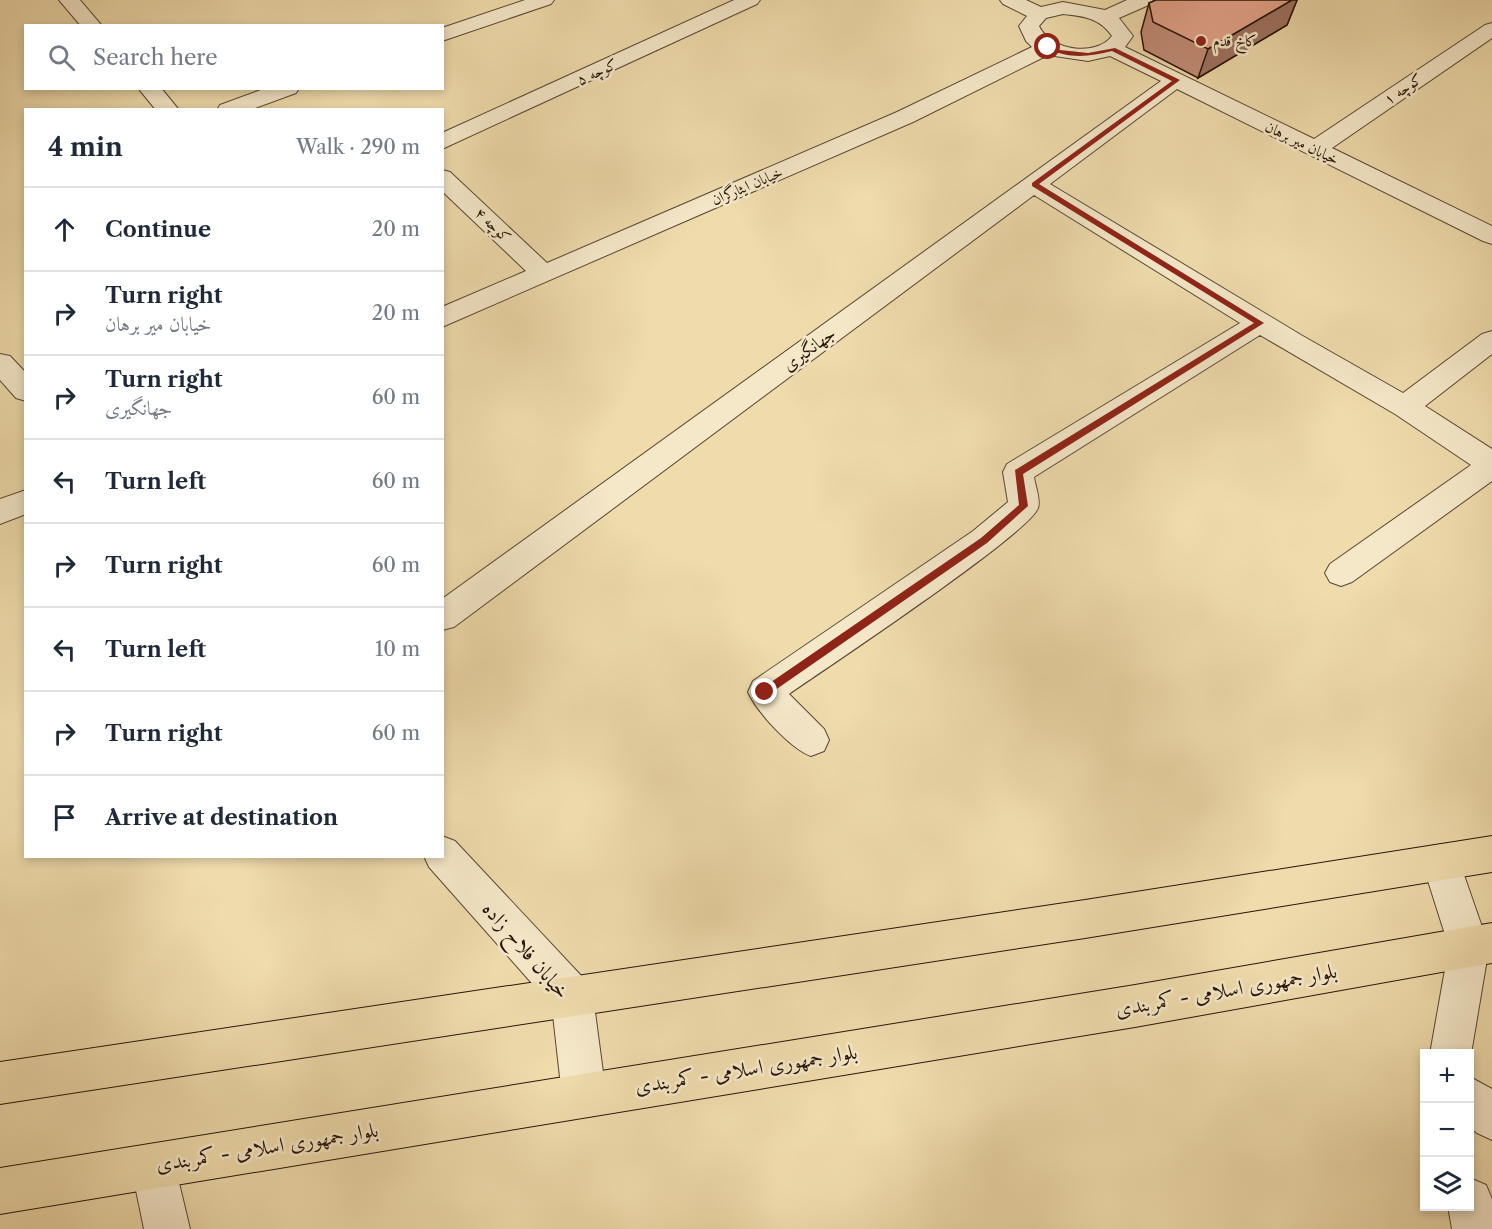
<!DOCTYPE html>
<meta charset="utf-8">
<style>
body{margin:0;font-family:"Libre Caslon Text",Amiri,serif;background:#f6f6f7;color:#1f2937}
.controls{position:absolute;right:18px;bottom:18px;display:grid;overflow:hidden;border-radius:0px;box-shadow:0 3px 9px #0003}
.controls button{width:54px;height:54px;display:grid;place-items:center;padding:0;border:0;border-bottom:2px solid #e0e1e3;background:#fff;color:#1f2937;font:30px sans-serif}
.stop{position:absolute;width:18px;height:18px;margin:-14px;border:4px solid #8f2418;border-radius:50%;background:#fff}
.stop.end{background:#8f2418;border-color:#fff;box-shadow:0 2px 6px #0008}
.list{margin:0;padding:0;list-style:none}
h2{display:flex;justify-content:space-between;align-items:center;height:78px;margin:0;padding:0 24px;font-size:26px}
h2 small{font-size:20px;font-weight:400;color:#747a83}
.list li{display:grid;grid-template-columns:39px 1fr auto;gap:18px;align-items:center;box-sizing:border-box;height:84px;padding:0 24px;border-top:2px solid #e0e1e3}
.list b{display:block;font-size:22px;white-space:nowrap}
.list p{margin:0;font-size:20px;white-space:nowrap;color:#747a83}
.list em{font-size:20px;font-style:normal;color:#747a83}
.icon{flex:none;width:33px;height:33px;fill:none;stroke:currentColor;stroke-width:2;stroke-linecap:round;stroke-linejoin:round}
.map{position:relative;flex:none;width:1492px;height:1229px;overflow:hidden}
.search{position:absolute;background:#fff;box-shadow:0 3px 9px #0003;left:24px;top:24px;width:420px;height:66px;display:flex;align-items:center;gap:15px;box-sizing:border-box;padding:0 21px;border-radius:0px;color:#747a83;font-size:22px}
.panel{position:absolute;background:#fff;box-shadow:0 3px 9px #0003;left:24px;top:108px;width:420px;height:750px;border-radius:0px}
.map>svg:first-child{display:block}
.lines{fill:none;stroke-linecap:round;stroke-linejoin:round}
.minor-casing{stroke:#584631;stroke-width:2}
.major-casing{stroke:#251408;stroke-width:2}
.minor{fill:#f5e8c9;fill-rule:evenodd}
.major{fill:#efdbac;fill-rule:evenodd}
.wall{fill:#c38d78;stroke:#251408;stroke-width:1.5}
.shaded-wall{fill:#9f7361;stroke:#251408;stroke-width:1.5}
.building{fill:#e3a48b;stroke:#251408;stroke-width:1.5}
.route{fill:#8f2418}
.poi-dot{fill:#8f2418;stroke:#f5e8c9;stroke-width:2}
.labels{text-anchor:middle;stroke-width:5;stroke-linejoin:round;paint-order:stroke}
.far-poi-label{font-size:15px;fill:#251408;stroke:#f5e8c9;text-anchor:start}
.far-street-label{font-size:15px;fill:#251408;stroke:#f5e8c9}
.street-label{font-size:18px;fill:#251408;stroke:#f5e8c9}
.near-street-label{font-size:21px;fill:#251408;stroke:#f5e8c9}
</style>
<div class="map">
<svg width="1492" height="1229" viewBox="0 0 1492 1229">
<rect width="100%" height="100%" fill="#efdbac"/>
<filter id="stains"><feTurbulence type="fractalNoise" baseFrequency=".00333" numOctaves="4"/><feColorMatrix values="0 0 0 0 .2 0 0 0 0 .09 0 0 0 0 .02 0 0 0 .5 -.17"/></filter>
<radialGradient id="worn" r=".72"><stop offset=".6" stop-color="#630" stop-opacity="0"/><stop offset="1" stop-color="#630" stop-opacity=".3"/></radialGradient>
<g class="lines">
<defs>
<path id="minor" d="M59 0H80L102 26H81Z
M525 0H554L551 4 442 41V28Z
M734 0H760L757 4 442 149V133Z
M1000 0H1026L1041 7 1063 2 1105 10 1127 0H1154L1151 4 1119 18 1133 36 1125 47 1314 139 1485 25 1492 23V38L1332 148 1492 226V244L1483 241 1177 89 1050 184 1301 335 1403 393 1482 334 1492 331V354L1425 406 1492 449V481L1352 582 1341 586 1330 582 1325 573 1330 564 1471 465 1395 414 1260 335 1034 477C1035 485 1041 500 1038 508 1030 533 825 669 789 694L824 729 829 740 824 751 811 756C790 748 757 712 748 692L753 681 973 531 1008 502 1003 472 1007 464 1240 323 1034 195 454 627 442 630V599L1161 81 1110 56 1088 61 1048 55 913 122 442 327V307L526 271 442 191V170L450 172 547 263 897 112 1032 47 1026 41 1019 26 1027 16 1003 4ZM1063 14C1083 16 1100 18 1112 36 1096 57 1051 51 1039 26L1046 18Z
M138 88H161L179 110H156Z
M266 88H299L296 93 250 110H217L220 105Z
M0 354 10 356 26 373V401L16 398 0 380Z
M26 490V514L0 524V499Z
M442 836 455 841 587 982 593 997 606 1095 599 1110 584 1117 569 1110 562 1095 552 1006 429 867 424 856H442Z
M1441 844 1455 849 1489 947 1470 1060V1054H1430L1449 947 1422 862 1427 849Z
M1470 1077 1492 1089V1140L1477 1133 1470 1127Z
M153 1144 169 1150 175 1166 190 1229H144L131 1166 137 1150Z
M1470 1178 1486 1185 1492 1199V1229H1452L1448 1206H1470Z"/>
<path id="major" d="M1492 836V872L1085 938 0 1104V1062L1085 900Z
M1492 923V963L1135 1027 0 1214V1168L1135 985Z"/>
</defs>
<use href="#minor" class="minor-casing"/>
<use href="#major" class="major-casing"/>
<use href="#minor" class="minor"/>
<use href="#major" class="major"/>
</g>
<path class="wall" d="M1156 0H1297L1287 25 1198 78 1144 50 1141 32 1149 3Z"/>
<path class="shaded-wall" d="M1292 0H1297L1287 25 1198 78 1208 49Z"/>
<path class="building" d="M1156 0H1292L1208 49 1153 22 1149 3Z"/>
<path class="route" d="M1046 45 1060 50 1088 53 1115 48 1180 80 1039 184 1264 323 1023 474 1028 506 987 543 768 695H761V689L981 538 1019 505 1015 470 1254 323 1032 186V183L1172 81 1112 51C1089 57 1068 59 1046 48Z"/>
<circle class="poi-dot" cx="1201" cy="41" r="6"/>
<g class="labels">
<g class="far-poi-label">
<text x="1213" y="46">کاخ قدم</text>
</g>
<g class="far-street-label">
<text transform="translate(597 72) rotate(-25)" y="5">کوچه ۵</text>
<text transform="translate(1403 89) rotate(-34)" y="5">کوچه ۱</text>
<text transform="translate(1302 143) rotate(26)" y="5">خیابان میر برهان</text>
<text transform="translate(747 186) rotate(-23)" y="5">خیابان ایثارگران</text>
<text transform="translate(493 225) rotate(44)" y="5">کوچه ۴</text>
</g>
<g class="street-label">
<text transform="translate(809 349) rotate(-36)" y="6">جهانگیری</text>
</g>
<g class="near-street-label">
<text transform="translate(526 950) rotate(49)" y="7">خیابان فلاح زاده</text>
<text transform="translate(1226 990) rotate(-10)" y="7">بلوار جمهوری اسلامی - کمربندی</text>
<text transform="translate(746 1069) rotate(-9)" y="7">بلوار جمهوری اسلامی - کمربندی</text>
<text transform="translate(267 1147) rotate(-9)" y="7">بلوار جمهوری اسلامی - کمربندی</text>
</g>
</g>
<rect width="100%" height="100%" filter="url(#stains)"/>
<rect width="100%" height="100%" fill="url(#worn)"/>
</svg>
<div class="controls">
<button>+</button>
<button>−</button>
<button><svg class="icon" aria-label="layers" viewBox="0 0 24 24"><path d="M12 4l9 5-9 5-9-5zM3 14l9 5 9-5"/></svg></button>
</div>
<div class="stop" style="left:1048px;top:47px"></div>
<div class="stop end" style="left:765px;top:692px"></div>
<div class="search"><svg class="icon" aria-label="search" viewBox="0 0 24 24"><circle cx="10" cy="10" r="6"/><path d="M15 15l6 6"/></svg>Search here</div>
<section class="panel">
<h2>4 min<small>Walk · 290 m</small></h2>
<ul class="list">
<li><svg class="icon" aria-label="ahead" viewBox="0 0 24 24"><path d="M12 20V5M6 11l6-6 6 6"/></svg><div><b>Continue</b></div><em>20 m</em></li>
<li><svg class="icon" aria-label="right" viewBox="0 0 24 24"><path d="M7 20v-9h11M14 6l5 5-5 5"/></svg><div><b>Turn right</b><p>خیابان میر برهان</p></div><em>20 m</em></li>
<li><svg class="icon" aria-label="right" viewBox="0 0 24 24"><path d="M7 20v-9h11M14 6l5 5-5 5"/></svg><div><b>Turn right</b><p>جهانگیری</p></div><em>60 m</em></li>
<li><svg class="icon" aria-label="left" viewBox="0 0 24 24"><path d="M17 20v-9H6M10 6l-5 5 5 5"/></svg><div><b>Turn left</b></div><em>60 m</em></li>
<li><svg class="icon" aria-label="right" viewBox="0 0 24 24"><path d="M7 20v-9h11M14 6l5 5-5 5"/></svg><div><b>Turn right</b></div><em>60 m</em></li>
<li><svg class="icon" aria-label="left" viewBox="0 0 24 24"><path d="M17 20v-9H6M10 6l-5 5 5 5"/></svg><div><b>Turn left</b></div><em>10 m</em></li>
<li><svg class="icon" aria-label="right" viewBox="0 0 24 24"><path d="M7 20v-9h11M14 6l5 5-5 5"/></svg><div><b>Turn right</b></div><em>60 m</em></li>
<li><svg class="icon" aria-label="arrive" viewBox="0 0 24 24"><path d="M6 21V4h12l-3 4 3 4H6"/></svg><div><b>Arrive at destination</b></div></li>
</ul>
</section>
</div>
